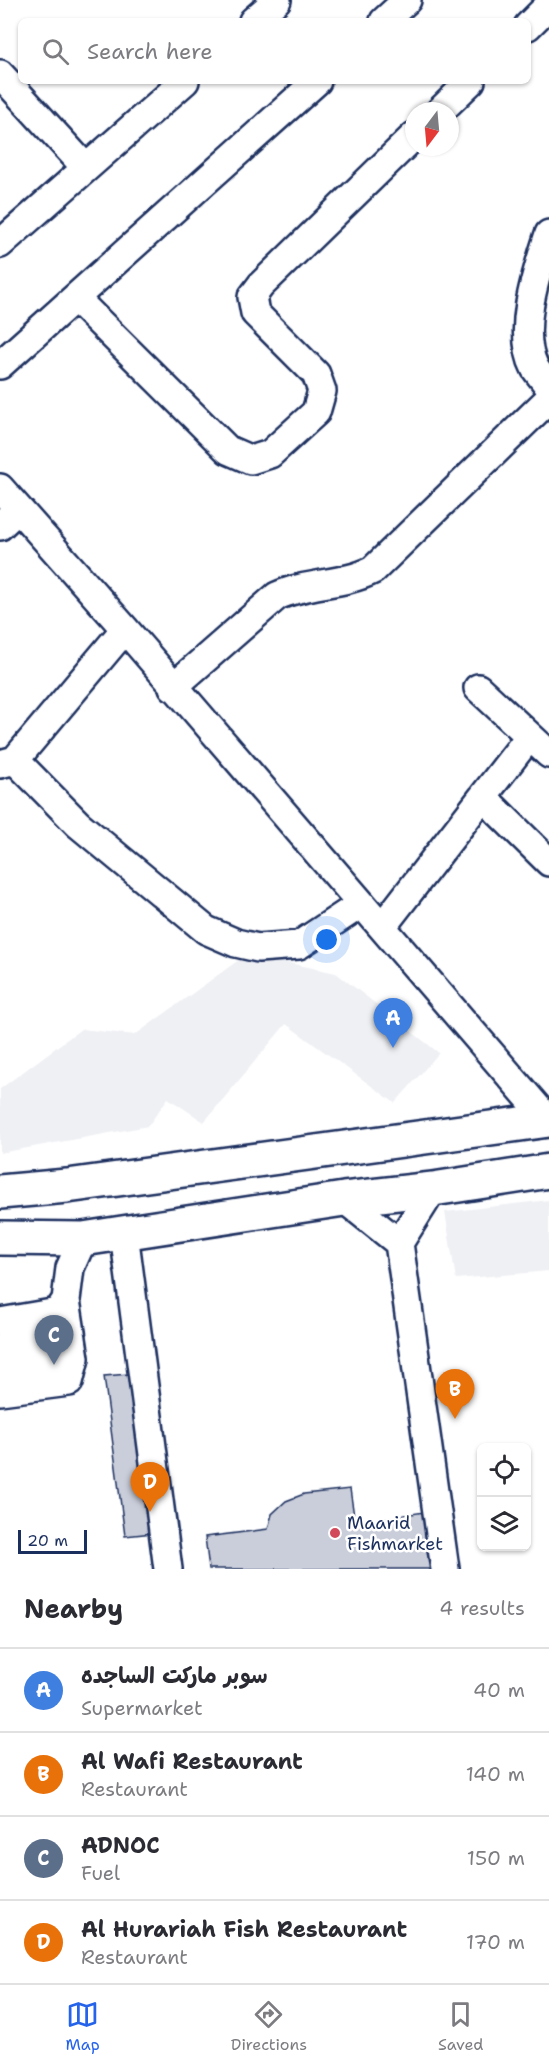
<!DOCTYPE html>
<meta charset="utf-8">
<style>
body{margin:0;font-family:"Shantell Sans","Playpen Sans Arabic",sans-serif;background:#f7f7f7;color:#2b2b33}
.controls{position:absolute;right:18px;bottom:18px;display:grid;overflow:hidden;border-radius:9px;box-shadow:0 2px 4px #0004}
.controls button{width:54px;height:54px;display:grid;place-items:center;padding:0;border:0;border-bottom:2px solid #e1e1e2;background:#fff;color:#2b2b33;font:30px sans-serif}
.compass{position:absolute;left:405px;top:102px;width:54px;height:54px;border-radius:50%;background:#fff;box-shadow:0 2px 4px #0004;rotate:196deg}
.scale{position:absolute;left:18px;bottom:15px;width:69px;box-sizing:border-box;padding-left:6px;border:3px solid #1b2f5e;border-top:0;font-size:16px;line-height:21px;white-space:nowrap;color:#1b2f5e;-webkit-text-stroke:4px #fff;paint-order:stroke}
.you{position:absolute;left:327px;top:940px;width:21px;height:21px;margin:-15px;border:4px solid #fff;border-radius:50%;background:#1a73e8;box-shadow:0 0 0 9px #1a73e833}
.badge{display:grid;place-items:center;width:39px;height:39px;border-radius:50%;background:#2563eb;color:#fff;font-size:20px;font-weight:700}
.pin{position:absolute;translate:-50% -50px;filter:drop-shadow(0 2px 3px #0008)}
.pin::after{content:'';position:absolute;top:32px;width:21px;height:18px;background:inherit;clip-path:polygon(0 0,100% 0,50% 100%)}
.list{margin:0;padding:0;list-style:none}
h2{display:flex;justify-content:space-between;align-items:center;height:78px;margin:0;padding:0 24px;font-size:26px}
h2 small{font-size:20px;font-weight:400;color:#7c7c81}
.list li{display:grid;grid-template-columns:39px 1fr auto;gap:18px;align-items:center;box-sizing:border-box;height:84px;padding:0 24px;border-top:2px solid #e1e1e2}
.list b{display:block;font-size:22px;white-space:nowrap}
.list p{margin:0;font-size:20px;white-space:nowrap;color:#7c7c81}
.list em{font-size:20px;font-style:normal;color:#7c7c81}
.icon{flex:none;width:33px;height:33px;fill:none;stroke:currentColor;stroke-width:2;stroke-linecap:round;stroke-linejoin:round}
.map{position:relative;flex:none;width:549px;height:1569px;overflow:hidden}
.search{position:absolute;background:#fff;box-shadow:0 2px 4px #0004;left:18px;right:18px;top:18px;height:66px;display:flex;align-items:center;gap:15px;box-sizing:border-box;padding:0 21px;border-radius:9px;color:#7c7c81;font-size:22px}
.sheet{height:414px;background:#fff}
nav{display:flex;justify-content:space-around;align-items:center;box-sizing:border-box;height:84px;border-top:2px solid #e1e1e2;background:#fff;font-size:16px;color:#7c7c81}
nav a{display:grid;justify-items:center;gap:3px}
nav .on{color:#2563eb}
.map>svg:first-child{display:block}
.built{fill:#eff0f4}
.building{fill:#caceda;stroke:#1b2f5e;stroke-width:1.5}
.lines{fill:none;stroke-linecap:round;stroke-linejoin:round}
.minor-casing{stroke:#1b2f5e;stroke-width:32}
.major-casing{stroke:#1b2f5e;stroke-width:38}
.minor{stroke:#fff;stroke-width:27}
.major{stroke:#fff;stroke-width:33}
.poi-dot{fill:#d1495b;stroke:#fff;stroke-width:2}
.labels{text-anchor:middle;stroke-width:5;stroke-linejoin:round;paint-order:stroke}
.poi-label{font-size:18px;fill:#1b2f5e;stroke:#fff;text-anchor:start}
</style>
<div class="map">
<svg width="549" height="1569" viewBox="0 0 549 1569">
<rect width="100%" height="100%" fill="#fff"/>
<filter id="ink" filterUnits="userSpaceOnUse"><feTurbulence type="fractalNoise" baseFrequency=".0167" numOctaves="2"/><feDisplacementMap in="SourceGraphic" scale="12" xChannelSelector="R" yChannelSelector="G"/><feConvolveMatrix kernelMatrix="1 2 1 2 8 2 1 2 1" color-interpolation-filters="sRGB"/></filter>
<g filter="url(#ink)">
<path class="built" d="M247 954 336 973 439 1053 395 1103 286 1024 204 1122 168 1098 148 1126 0 1153V1089L81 1029 135 1035Z
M549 1200V1271L456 1279 445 1212Z"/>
<path class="building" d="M129 1374 153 1533 125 1536 104 1376Z
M350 1489 355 1523 430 1511 438 1569H209L205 1537 268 1529 272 1514 286 1501 304 1494Z"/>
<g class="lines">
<defs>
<path id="minor" d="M253 21 277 0
M384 21 407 0
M528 26 549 5
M0 74 86 168
M440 111 471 81
M549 234C537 271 516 331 535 368 539 374 545 381 549 387
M0 244 185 81
M75 298 228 450 251 460 270 454 316 412 322 391 316 374 255 313 252 297 261 285 414 136
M0 365 317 81
M0 488 125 629 548 1120
M0 526 18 509
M173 687 277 596C307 582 344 585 373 570L549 399
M478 688 549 754
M15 760 78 824 206 930 236 943 258 948 299 945 361 904
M0 764 15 760 125 629
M483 797 549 862
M382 927 529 737
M433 1189 399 1243 445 1569
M344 1199 399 1243
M124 1233 168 1569
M0 1322 58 1312 66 1300
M0 1348 72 1338
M0 1368 75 1358
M0 1391 69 1382 75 1358 66 1300 70 1268 83 1239"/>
<path id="major" d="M0 1192 67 1186 549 1120
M0 1238 83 1239 344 1199 433 1189 549 1171"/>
</defs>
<use href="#minor" class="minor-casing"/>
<use href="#major" class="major-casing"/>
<use href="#minor" class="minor"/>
<use href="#major" class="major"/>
</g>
</g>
<circle class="poi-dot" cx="335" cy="1533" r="6"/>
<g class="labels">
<g class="poi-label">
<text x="347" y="1529">Maarid<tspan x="347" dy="21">Fishmarket</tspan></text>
</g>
</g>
</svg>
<div class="controls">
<button><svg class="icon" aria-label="locate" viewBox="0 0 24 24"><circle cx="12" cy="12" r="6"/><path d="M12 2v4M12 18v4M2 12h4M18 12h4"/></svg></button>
<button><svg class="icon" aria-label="layers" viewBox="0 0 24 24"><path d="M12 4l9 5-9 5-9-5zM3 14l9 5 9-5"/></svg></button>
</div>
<svg class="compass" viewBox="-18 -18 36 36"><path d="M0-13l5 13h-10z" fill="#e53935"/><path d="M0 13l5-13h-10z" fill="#7c7c81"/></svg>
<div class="scale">20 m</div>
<div class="you"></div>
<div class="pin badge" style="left:393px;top:1048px;background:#3f7fe0">A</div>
<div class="pin badge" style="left:455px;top:1419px;background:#e8710a">B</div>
<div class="pin badge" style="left:54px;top:1365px;background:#5c6f8a">C</div>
<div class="pin badge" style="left:150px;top:1512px;background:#e8710a">D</div>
<div class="search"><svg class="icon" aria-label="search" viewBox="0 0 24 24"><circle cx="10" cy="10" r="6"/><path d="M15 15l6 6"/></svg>Search here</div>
</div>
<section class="sheet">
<h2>Nearby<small>4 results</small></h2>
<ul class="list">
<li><span class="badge" style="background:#3f7fe0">A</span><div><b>سوبر ماركت الساجده</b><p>Supermarket</p></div><em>40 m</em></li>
<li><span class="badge" style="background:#e8710a">B</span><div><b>Al Wafi Restaurant</b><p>Restaurant</p></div><em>140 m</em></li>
<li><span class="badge" style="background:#5c6f8a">C</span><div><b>ADNOC</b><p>Fuel</p></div><em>150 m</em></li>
<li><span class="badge" style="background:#e8710a">D</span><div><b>Al Hurariah Fish Restaurant</b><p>Restaurant</p></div><em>170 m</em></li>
</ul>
</section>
<nav>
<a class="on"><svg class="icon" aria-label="map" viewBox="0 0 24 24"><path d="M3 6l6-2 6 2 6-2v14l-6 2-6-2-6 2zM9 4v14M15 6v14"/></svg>Map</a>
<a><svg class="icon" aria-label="directions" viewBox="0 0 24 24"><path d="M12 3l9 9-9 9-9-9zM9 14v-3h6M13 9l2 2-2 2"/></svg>Directions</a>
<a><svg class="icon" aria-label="saved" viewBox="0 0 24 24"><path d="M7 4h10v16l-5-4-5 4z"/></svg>Saved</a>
</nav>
